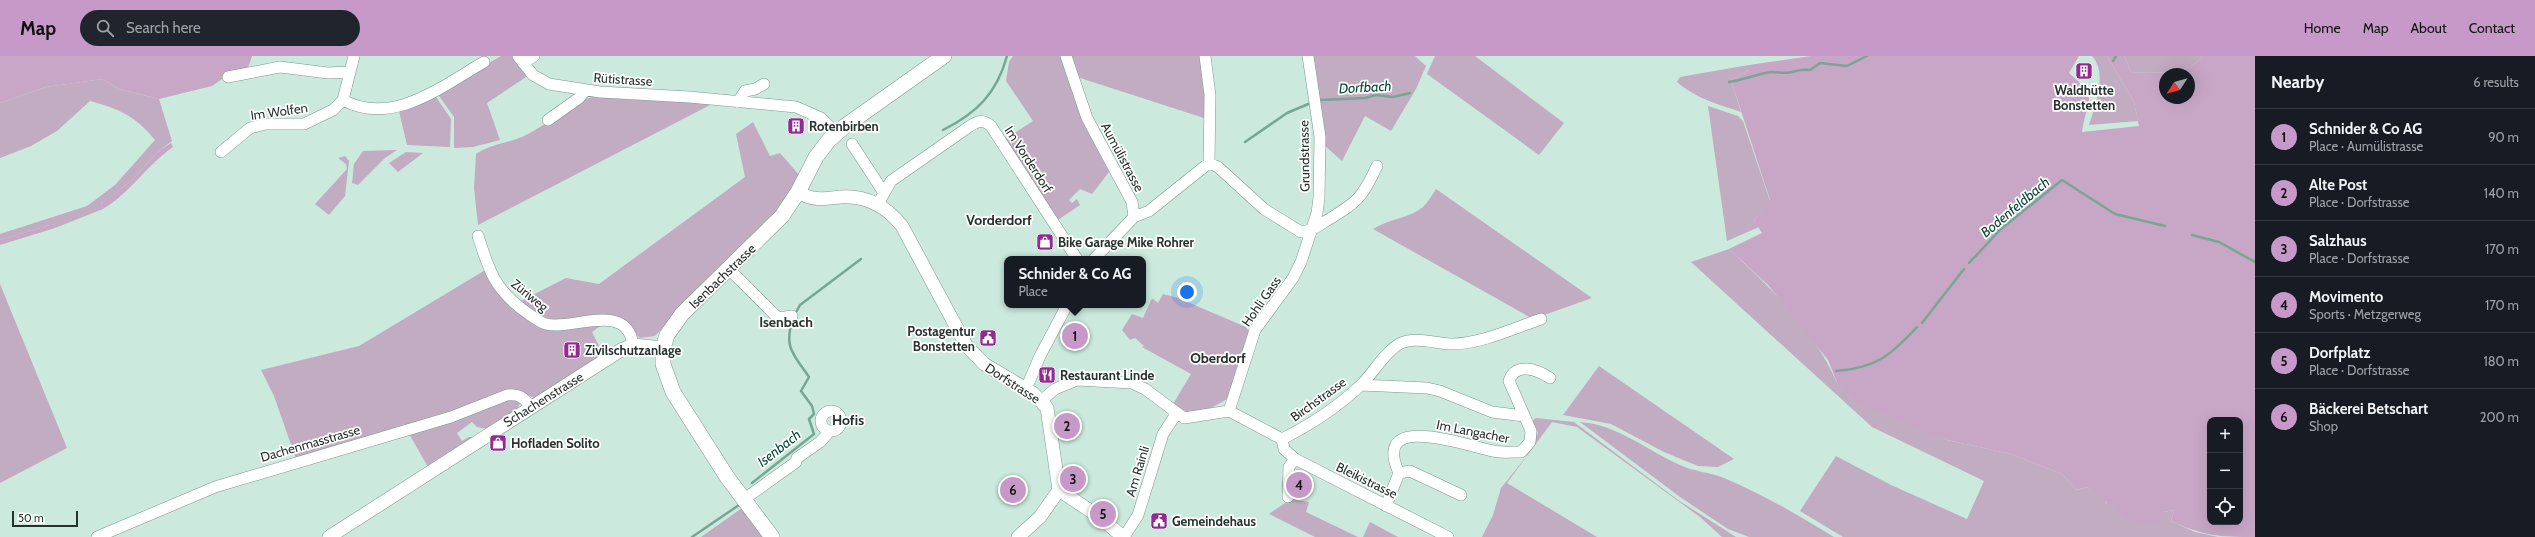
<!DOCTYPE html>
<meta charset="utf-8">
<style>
body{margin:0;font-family:Cabin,sans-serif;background:#20242c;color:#f1f3f6}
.controls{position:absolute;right:12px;bottom:12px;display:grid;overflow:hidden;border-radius:8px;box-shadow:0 4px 16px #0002}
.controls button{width:36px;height:36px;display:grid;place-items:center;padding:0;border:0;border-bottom:1px solid #363941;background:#171b24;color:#f1f3f6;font:20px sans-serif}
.compass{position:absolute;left:2159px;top:12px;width:36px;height:36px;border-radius:50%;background:#171b24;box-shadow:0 4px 16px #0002;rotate:234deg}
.scale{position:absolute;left:12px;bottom:10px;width:66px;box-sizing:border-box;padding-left:4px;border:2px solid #26322d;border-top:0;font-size:11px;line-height:14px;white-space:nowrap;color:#26322d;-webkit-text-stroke:3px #fff;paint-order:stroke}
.you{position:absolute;left:1187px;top:236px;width:14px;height:14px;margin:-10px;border:3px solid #fff;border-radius:50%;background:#1a73e8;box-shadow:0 0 0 6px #1a73e833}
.badge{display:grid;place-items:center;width:26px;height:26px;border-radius:50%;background:#c699c8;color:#111;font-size:13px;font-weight:700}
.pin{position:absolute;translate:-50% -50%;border:2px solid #fff;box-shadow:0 1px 4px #0006}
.popup{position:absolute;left:1004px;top:200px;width:142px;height:52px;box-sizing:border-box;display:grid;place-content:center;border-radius:8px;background:#171b24;filter:drop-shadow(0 1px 3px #0005);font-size:13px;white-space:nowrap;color:#9ea1a6}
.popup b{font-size:15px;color:#f1f3f6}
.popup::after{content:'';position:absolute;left:50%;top:100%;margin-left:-8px;border:8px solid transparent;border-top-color:#171b24}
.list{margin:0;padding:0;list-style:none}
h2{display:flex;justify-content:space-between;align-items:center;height:52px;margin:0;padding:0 16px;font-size:17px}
h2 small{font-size:13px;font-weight:400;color:#9ea1a6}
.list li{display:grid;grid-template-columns:26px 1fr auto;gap:12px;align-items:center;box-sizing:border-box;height:56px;padding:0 16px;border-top:1px solid #363941}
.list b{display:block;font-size:15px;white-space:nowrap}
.list p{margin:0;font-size:13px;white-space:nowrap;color:#9ea1a6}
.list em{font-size:13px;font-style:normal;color:#9ea1a6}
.icon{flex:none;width:22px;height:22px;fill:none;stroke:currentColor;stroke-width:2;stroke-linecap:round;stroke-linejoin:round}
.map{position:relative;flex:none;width:2255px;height:481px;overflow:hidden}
header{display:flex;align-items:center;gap:24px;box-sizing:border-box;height:56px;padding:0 20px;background:#c699c8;color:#111}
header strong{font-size:19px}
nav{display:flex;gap:22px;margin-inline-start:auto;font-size:14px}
.search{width:280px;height:36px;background:#20242c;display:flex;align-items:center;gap:10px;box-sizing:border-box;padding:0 14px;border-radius:22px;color:#9ea1a6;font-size:15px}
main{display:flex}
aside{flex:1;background:#171b24}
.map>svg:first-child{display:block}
.green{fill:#c2acc1}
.forest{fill:#c8a7c6;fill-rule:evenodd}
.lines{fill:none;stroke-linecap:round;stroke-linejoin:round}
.stream{stroke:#78a694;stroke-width:2.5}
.minor-casing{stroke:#7c988d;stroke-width:12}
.tertiary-casing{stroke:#7c988d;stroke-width:14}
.secondary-casing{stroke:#7c988d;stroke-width:16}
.minor{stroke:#fff;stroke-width:11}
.tertiary{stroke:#fff;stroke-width:13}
.secondary{stroke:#fff;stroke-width:15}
.labels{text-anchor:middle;stroke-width:3.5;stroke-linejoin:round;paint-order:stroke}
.street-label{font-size:13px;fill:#26322d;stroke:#fff}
.poi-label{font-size:13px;font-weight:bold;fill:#26322d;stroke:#fff;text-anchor:start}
.water-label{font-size:14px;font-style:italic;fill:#074937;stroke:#fff}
.neighbourhood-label{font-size:14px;font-weight:bold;fill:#26322d;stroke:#fff}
</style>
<header>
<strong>Map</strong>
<div class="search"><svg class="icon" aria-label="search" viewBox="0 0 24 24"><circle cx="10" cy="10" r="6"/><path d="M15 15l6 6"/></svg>Search here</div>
<nav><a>Home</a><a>Map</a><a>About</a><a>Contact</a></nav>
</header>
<main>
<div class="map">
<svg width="2255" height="481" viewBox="0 0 2255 481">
<rect width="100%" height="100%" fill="#cbe9dd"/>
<path class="green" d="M501 0H514L529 19 487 47 500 84 473 91 454 92V61L437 37Z
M1013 0H1062L1089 78 1109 116 1092 138 1080 133 1069 144 1072 147 1077 143 1080 149 1058 164 1005 83 1033 65 1006 25 1009 6Z
M1069 0H1201L1207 63 1077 21Z
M1310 0H1415L1426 10 1416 33 1391 75 1365 60 1342 105 1324 89Z
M1435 0H1475L1564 67 1539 99 1427 18Z
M2092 0H2107L2134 46 2138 65 2089 69C2095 50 2108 17 2092 0Z
M2124 0H2203C2188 20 2153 17 2131 16Z
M1749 9V14L1731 24 1741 56C1717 48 1695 42 1677 26L1680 21Z
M103 23 119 33 159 43 172 85 160 94 132 124 101 148 103 153 55 172 54 168 0 184V178L87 150 115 129 155 84C136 60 119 53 90 45L57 75 31 90 0 102V47L46 31Z
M434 38 451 63 450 91 407 89 399 55Z
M600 39 622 41 624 43 714 47 478 169 474 132 476 98C489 89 507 87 522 81 549 69 570 45 600 39Z
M1708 50 1738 60 1743 65 1770 145 1754 165 1759 171 1727 185Z
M753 66 770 100 780 97 800 120 783 150 677 256 655 280 640 282 625 269 549 267 517 247 566 222 599 228 745 121 736 78Z
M397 94 385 102 358 129 352 127 354 108 363 95Z
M406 96 423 97 398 116 389 107Z
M345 100 349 105 345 140 329 159 315 148 347 113 346 108 338 102Z
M1436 133 1592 242 1533 263 1373 173C1388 163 1410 162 1423 151 1428 146 1432 139 1436 133Z
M1729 193C1771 232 1816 276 1838 329L1947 384 2011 398 2062 418 2077 434 2087 431 2102 440 2106 447 2163 456 2174 454 2171 465 2195 476 2218 481H1843L1800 455 1836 400 1891 429 1967 463 1984 425 1872 371 1691 206Z
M487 213 536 266 603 268 592 276 600 292 608 289 612 294 534 342C514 331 512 335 492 343L296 403 274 340 261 314 359 290Z
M0 228 67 392 0 427Z
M1163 238 1178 242 1246 271 1249 276 1229 342 1211 352 1189 357 1173 348 1191 318 1142 291 1144 290 1135 282 1130 284 1122 274 1132 258 1143 262 1152 242 1158 247Z
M1599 310 1734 403 1718 411 1698 410 1664 396 1611 368 1563 359Z
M511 342 520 347 517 353 487 373 477 371 472 366 457 377 462 385 469 381H474L428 411 408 376Z
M1536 362 1574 366 1678 444 1736 481H1722L1700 461 1577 371 1552 366 1507 427 1597 481H1482L1493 459 1501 432 1526 401 1538 377 1532 365Z
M1580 366C1616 368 1648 395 1680 409 1694 416 1710 416 1724 422 1762 438 1798 459 1834 481H1749L1728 473 1680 441Z
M1294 444 1309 446 1306 456 1358 481H1315L1269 458 1288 445Z
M742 452 766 481H701Z
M1370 466 1398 481H1363Z"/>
<path class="forest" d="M0 0H252L248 12 232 16 212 30 159 43 119 33 103 23 46 31 0 47Z
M1811 0H2079L2069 17C2100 44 2087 41 2082 76L2139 70 2134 46 2107 0H2124L2131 16C2153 17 2188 20 2203 0H2255V481C2220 481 2203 480 2171 465L2174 454 2163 456 2157 467C2152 467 2144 468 2138 467 2123 464 2101 440 2087 431L2077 434 2062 418 2011 398 1947 384 1860 348 1838 329 1828 304 1768 229 1729 193 1762 177 1754 165 1770 144 1731 24 1749 14V9ZM2165 18H2189V42H2165ZM2210 364H2240V466H2210Z
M171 87 173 91C147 109 130 137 103 153L101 148 132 124 160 94Z
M54 168 55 172 0 189V184Z"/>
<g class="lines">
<path class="stream" d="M2113 5 2116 0
M1729 26C1744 24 1756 18 1771 16 1778 16 1786 18 1792 16 1800 14 1802 13 1810 14L1820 7 1847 10 1867 0
M1320 44 1365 42 1376 39 1393 41 1410 37
M943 74C977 57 997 37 1007 0
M1245 86 1287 57 1313 46
M2192 179 2219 186 2255 206
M1969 207 2001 173 2062 124 2115 158 2165 170
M795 258 800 249 861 203
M1922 267 1964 213
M1836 315C1876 312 1890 300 1917 271
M752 427 814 378 809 363 814 358 812 350 801 335 809 321C794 299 783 291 793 263
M692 481 739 449"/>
<defs>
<path id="minor" d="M518 0 533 19 549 28 600 36 689 41 796 51 821 62 836 77
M1066 0 1087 62 1132 146 1134 161
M1205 0 1210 39 1209 107
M523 7 534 0
M228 21 280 11 328 17 348 16
M343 44C392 71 442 30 484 6
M738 46 745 35 755 33 764 28
M548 64 579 42 586 34
M852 88 884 137
M221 96 250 72 265 68H304L333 54 343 44 354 0
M878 148 891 125 970 70C978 65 983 63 991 70L1077 203
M478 180C489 215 495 234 526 256 532 260 539 266 546 268 572 275 627 244 633 289
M1094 203 1134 161 1149 155 1209 107 1218 111 1264 153 1301 176C1310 176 1318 170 1326 165 1357 146 1362 143 1377 110
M728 212 778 262 792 260
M1361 329 1427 332 1440 335 1492 356 1524 360
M1026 333 1040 300 1067 249
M1042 344 1055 333 1077 324 1132 327 1145 333 1184 362 1229 355 1282 383
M821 365a10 10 0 1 1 20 0a10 10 0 1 1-20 0Z
M1229 355 1255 274 1293 222 1301 206 1317 157 1319 142 1320 81 1308 0
M1282 383C1310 369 1338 351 1362 328 1374 316 1384 297 1399 288 1414 280 1434 287 1450 288 1478 289 1515 272 1541 263
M1282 383 1284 393 1295 403 1448 481
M1399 417 1410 415 1461 439
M1288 441 1289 411 1295 403
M743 444 796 406 797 402 820 386 829 376
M1386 450 1399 417C1370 354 1468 390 1493 395 1502 397 1512 396 1521 396L1530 386 1531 375 1509 325C1515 305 1538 314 1550 322
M97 481 215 431 451 361 507 339C519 338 524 341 530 351
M1124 481 1138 459 1163 378 1176 358"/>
<path id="tertiary" d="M798 136C813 145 823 143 840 141 866 139 886 150 902 170L966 289 984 308 1033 337 1047 352 1059 434 1101 462 1123 481
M329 481 621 294 633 289 663 292
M1018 481 1040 461 1059 434"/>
<path id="secondary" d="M772 481 727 421 673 336 663 308V292L667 279 682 258 782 160 798 136 816 101 829 84 845 70 944 0"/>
</defs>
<use href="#minor" class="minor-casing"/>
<use href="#tertiary" class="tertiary-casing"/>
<use href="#secondary" class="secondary-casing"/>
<use href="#minor" class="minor"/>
<use href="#tertiary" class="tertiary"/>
<use href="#secondary" class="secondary"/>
</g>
<defs>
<symbol id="building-square" viewBox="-11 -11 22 22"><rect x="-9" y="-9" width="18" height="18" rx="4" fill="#912b90" stroke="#fff"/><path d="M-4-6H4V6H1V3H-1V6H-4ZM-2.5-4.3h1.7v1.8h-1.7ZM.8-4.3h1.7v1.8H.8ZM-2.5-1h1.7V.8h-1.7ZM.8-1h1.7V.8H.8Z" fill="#fff"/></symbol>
<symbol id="shop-square" viewBox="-11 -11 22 22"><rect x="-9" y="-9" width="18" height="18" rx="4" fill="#912b90" stroke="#fff"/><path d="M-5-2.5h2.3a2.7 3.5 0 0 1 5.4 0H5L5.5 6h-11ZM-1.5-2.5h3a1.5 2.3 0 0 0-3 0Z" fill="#fff"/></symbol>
<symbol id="civic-square" viewBox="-11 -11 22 22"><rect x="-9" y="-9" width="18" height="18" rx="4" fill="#912b90" stroke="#fff"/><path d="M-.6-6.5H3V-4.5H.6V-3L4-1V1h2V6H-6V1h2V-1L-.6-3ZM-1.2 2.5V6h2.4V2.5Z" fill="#fff"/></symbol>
<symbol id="restaurant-square" viewBox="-11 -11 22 22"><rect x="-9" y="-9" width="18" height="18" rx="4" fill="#912b90" stroke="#fff"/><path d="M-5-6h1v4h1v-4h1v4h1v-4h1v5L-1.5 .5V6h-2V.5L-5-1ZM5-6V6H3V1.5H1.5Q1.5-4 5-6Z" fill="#fff"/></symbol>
</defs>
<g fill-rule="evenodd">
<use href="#building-square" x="2074" y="5" width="20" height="20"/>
<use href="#building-square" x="786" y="60" width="20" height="20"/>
<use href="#shop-square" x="1035" y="176" width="20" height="20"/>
<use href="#civic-square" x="978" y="272" width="20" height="20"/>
<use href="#building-square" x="562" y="284" width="20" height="20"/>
<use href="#restaurant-square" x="1037" y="309" width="20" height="20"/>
<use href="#shop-square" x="488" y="377" width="20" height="20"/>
<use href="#civic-square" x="1149" y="455" width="20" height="20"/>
</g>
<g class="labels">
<g class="street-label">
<text transform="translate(623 23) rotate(4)" y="5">Rütistrasse</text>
<text transform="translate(279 55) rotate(-8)" y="5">Im Wolfen</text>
<text transform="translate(1304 100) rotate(-91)" y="5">Grundstrasse</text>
<text transform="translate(1123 101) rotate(62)" y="5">Aumülistrasse</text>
<text transform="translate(1029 103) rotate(57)" y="5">Im Vorderdorf</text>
<text transform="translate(722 220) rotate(-44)" y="5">Isenbachstrasse</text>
<text transform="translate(530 239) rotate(39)" y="5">Züriweg</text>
<text transform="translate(1261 245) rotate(-55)" y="5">Hohli Gass</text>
<text transform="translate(1013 327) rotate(33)" y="5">Dorfstrasse</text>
<text transform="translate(543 343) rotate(-32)" y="5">Schachenstrasse</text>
<text transform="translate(1318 343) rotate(-36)" y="5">Birchstrasse</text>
<text transform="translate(1473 375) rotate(11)" y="5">Im Langacher</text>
<text transform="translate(310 387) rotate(-16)" y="5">Dachenmasstrasse</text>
<text transform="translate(1137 415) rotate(-73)" y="5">Am Rainli</text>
<text transform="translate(1367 424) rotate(26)" y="5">Bleikistrasse</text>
</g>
<g class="poi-label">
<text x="2084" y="39" text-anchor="middle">Waldhütte<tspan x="2084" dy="15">Bonstetten</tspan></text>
<text x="809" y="75">Rotenbirben</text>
<text x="1058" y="191">Bike Garage Mike Rohrer</text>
<text x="975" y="280" text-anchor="end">Postagentur<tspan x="975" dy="15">Bonstetten</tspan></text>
<text x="585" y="299">Zivilschutzanlage</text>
<text x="1060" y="324">Restaurant Linde</text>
<text x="511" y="392">Hofladen Solito</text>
<text x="1172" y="470">Gemeindehaus</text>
</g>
<g class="water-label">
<text transform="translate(1365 31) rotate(-3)" y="5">Dorfbach</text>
<text transform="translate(2015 151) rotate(-40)" y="5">Bodenfeldbach</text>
<text transform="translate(779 392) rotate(-38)" y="5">Isenbach</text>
</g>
<g class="neighbourhood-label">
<text x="999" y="169">Vorderdorf</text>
<text x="786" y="271">Isenbach</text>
<text x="1218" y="307">Oberdorf</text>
<text x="848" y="369">Hofis</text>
</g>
</g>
</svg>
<div class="controls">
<button>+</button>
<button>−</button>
<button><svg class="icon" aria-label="locate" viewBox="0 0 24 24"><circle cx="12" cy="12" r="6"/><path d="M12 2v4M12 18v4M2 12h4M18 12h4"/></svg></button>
</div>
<svg class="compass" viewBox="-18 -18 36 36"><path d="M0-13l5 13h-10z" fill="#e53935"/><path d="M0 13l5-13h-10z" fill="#9ea1a6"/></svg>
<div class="scale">50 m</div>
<div class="you"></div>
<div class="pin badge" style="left:1075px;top:280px">1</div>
<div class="popup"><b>Schnider &amp; Co AG</b>Place</div>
<div class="pin badge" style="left:1067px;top:370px">2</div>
<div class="pin badge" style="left:1073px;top:423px">3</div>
<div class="pin badge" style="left:1299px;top:429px">4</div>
<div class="pin badge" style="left:1103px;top:458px">5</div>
<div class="pin badge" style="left:1013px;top:434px">6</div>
</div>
<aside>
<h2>Nearby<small>6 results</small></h2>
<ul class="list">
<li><span class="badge">1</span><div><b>Schnider &amp; Co AG</b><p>Place · Aumülistrasse</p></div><em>90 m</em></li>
<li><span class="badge">2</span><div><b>Alte Post</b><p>Place · Dorfstrasse</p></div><em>140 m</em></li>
<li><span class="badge">3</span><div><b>Salzhaus</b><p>Place · Dorfstrasse</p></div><em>170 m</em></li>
<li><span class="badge">4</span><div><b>Movimento</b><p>Sports · Metzgerweg</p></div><em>170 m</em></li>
<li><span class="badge">5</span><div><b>Dorfplatz</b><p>Place · Dorfstrasse</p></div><em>180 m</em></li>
<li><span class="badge">6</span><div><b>Bäckerei Betschart</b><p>Shop</p></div><em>200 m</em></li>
</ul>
</aside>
</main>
